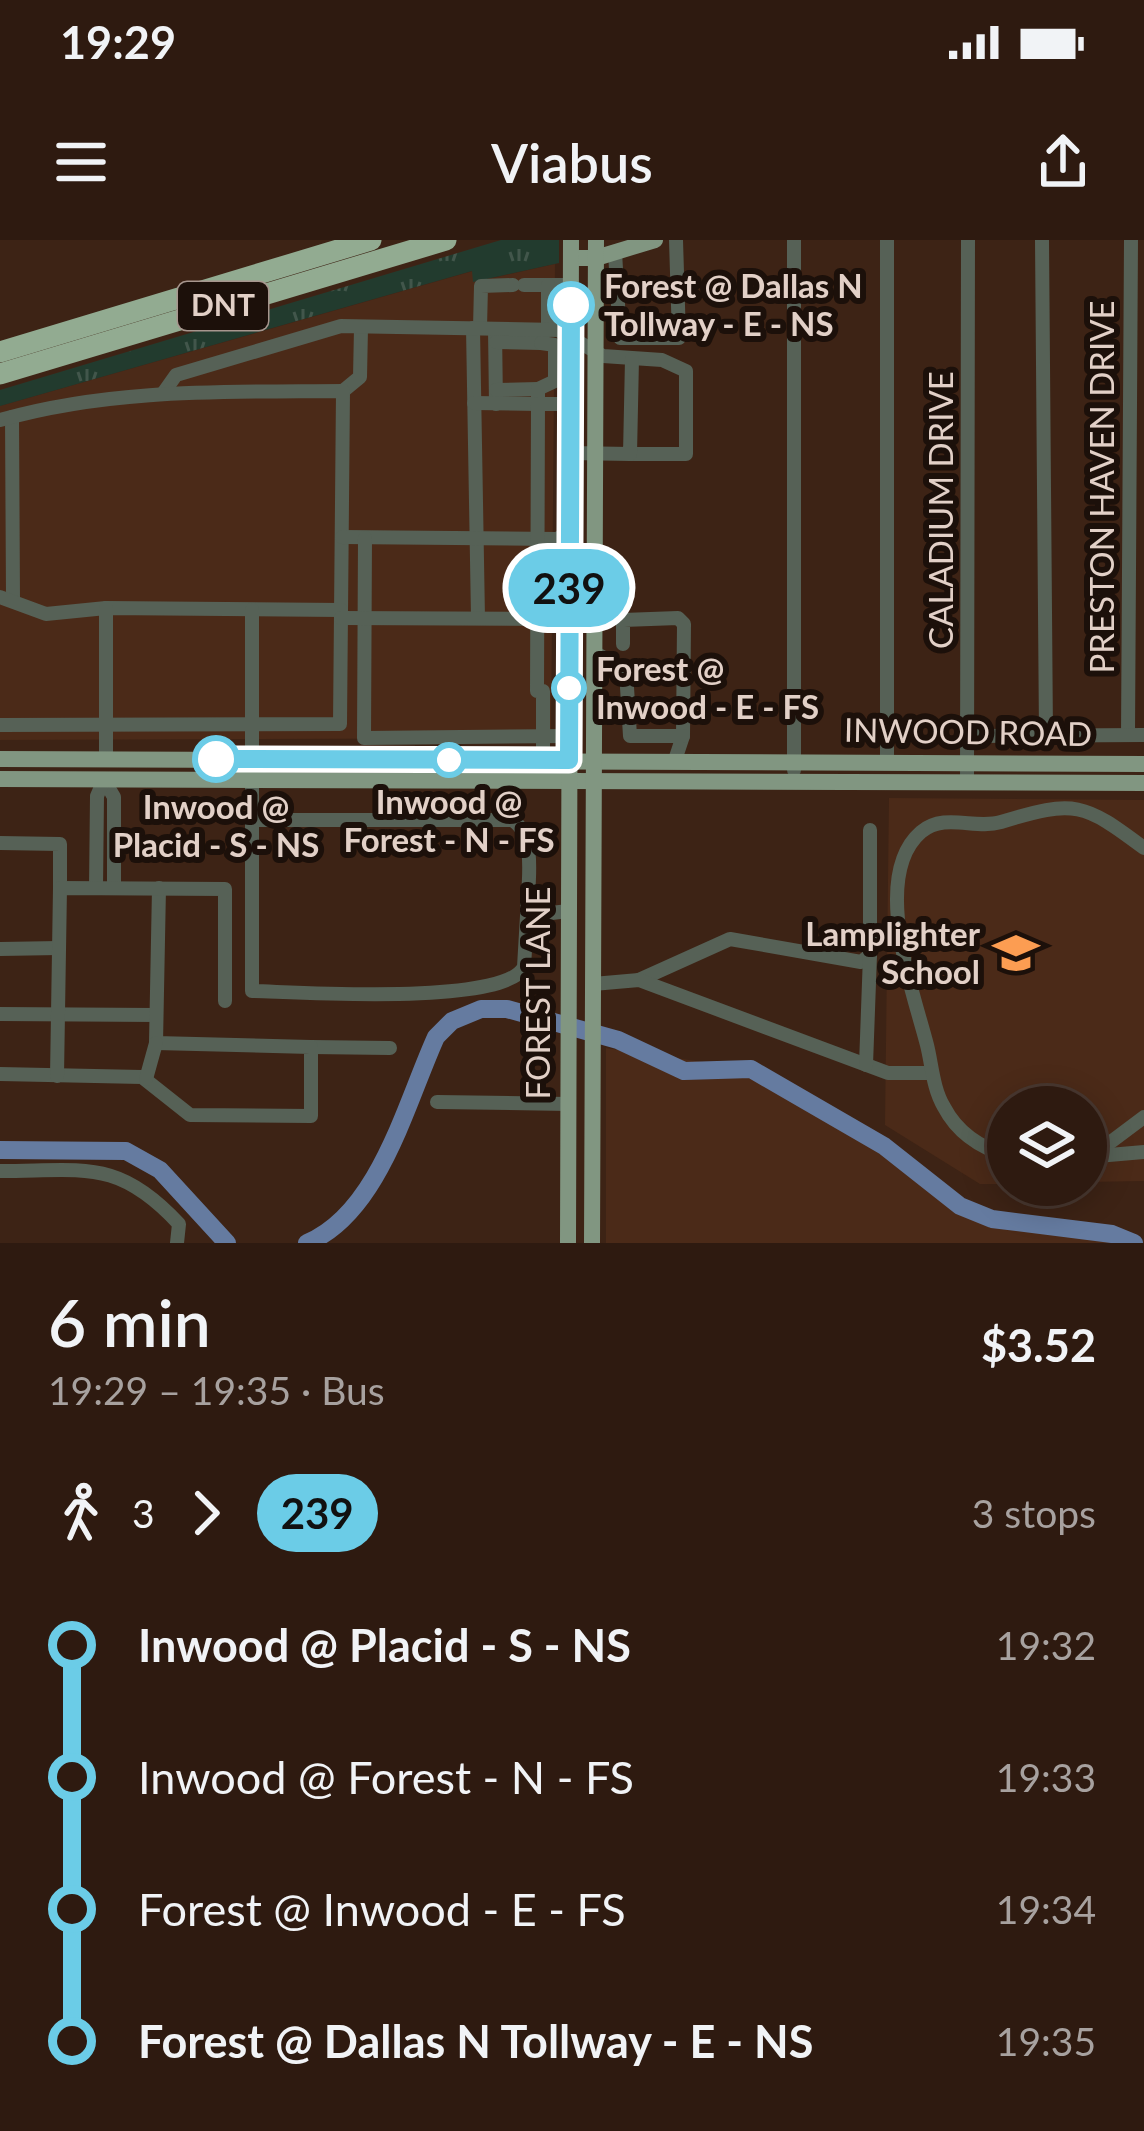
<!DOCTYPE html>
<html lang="en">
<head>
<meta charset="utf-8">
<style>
	:root { --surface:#2e1a10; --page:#3a271e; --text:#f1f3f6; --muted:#a7a19f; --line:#493830 }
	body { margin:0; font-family:Lato,sans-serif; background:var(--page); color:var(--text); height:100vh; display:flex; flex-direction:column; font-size:45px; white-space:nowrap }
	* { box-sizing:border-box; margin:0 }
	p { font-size:39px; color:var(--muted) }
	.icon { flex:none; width:66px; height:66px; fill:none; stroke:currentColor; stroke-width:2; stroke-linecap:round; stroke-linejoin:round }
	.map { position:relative; height:1003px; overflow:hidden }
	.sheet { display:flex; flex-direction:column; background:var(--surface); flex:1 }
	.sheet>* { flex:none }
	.badge { padding:0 24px; border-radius:39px; font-size:42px; line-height:78px }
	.controls { position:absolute; left:987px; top:846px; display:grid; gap:24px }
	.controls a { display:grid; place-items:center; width:120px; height:120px; border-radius:50%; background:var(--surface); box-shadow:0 6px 30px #0003,0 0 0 3px var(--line); font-size:60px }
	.map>.badge { position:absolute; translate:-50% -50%; box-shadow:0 0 0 6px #fff }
	.legs { display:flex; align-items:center; gap:18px; height:132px; padding:0 48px; font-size:39px }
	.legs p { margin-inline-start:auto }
	.head { display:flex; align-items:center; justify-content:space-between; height:204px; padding:0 48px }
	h1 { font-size:66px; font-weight:600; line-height:90px }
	ul { padding:0 48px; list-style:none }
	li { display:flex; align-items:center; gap:42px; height:132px; font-size:45px }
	li i { display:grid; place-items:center; width:18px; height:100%; margin:0 15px; background:currentColor }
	li i::after { content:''; width:30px; height:30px; margin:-15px; border:9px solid; border-radius:50%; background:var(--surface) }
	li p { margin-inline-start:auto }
	li:first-child i { background:linear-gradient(#0000 50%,currentColor 0) }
	li:last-child i { background:linear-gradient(currentColor 50%,#0000 0) }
	.status { display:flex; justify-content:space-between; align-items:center; height:84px; padding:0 60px; background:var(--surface); direction:ltr }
	.status svg { height:33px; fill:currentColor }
	header { display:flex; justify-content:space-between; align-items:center; height:156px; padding:0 48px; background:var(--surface); font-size:54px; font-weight:600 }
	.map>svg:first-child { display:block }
	.built { fill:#4b2a18 }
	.grass { fill:url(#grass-tufts) }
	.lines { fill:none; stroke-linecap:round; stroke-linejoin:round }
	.river { stroke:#657ba0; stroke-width:18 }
	.minor { stroke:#566156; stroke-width:14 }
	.major { stroke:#819681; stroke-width:16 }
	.highway { stroke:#92ab91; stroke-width:21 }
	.line-1-casing { stroke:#fff; stroke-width:27 }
	.line-1 { stroke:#6bcce7; stroke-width:18 }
	.stop-1-dot { fill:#fff; stroke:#6bcce7; stroke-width:6 }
	.labels { text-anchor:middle; stroke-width:12; stroke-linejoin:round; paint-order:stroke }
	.shield { fill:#1c100a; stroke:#a7968e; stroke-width:3 }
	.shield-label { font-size:30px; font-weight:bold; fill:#e2d0c7 }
	.stop-label { font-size:33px; font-weight:bold; fill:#e2d0c7; stroke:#1c100a; text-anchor:start }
	.street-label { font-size:33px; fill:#e2d0c7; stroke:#1c100a }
	.poi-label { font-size:33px; font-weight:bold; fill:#e2d0c7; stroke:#1c100a; text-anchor:end }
</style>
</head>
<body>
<div class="status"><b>19:29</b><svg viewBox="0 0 49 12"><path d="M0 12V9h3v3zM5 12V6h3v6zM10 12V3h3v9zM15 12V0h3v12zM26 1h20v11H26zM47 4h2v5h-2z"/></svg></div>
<header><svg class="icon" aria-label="menu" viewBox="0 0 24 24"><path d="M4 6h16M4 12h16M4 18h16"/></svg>Viabus<svg class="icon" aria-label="share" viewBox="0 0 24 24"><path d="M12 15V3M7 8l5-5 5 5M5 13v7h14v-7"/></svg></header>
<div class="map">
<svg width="1144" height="1003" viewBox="0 0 1144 1003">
	<defs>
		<pattern id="grass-tufts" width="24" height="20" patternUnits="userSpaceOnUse" patternTransform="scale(3)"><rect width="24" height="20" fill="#223b2e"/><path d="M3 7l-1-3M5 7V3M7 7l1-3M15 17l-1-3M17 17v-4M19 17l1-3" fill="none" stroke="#42564b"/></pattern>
	</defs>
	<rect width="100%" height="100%" fill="#3d2315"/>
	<g class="built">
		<polygon points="555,24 551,498 0,500 0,166 473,31 474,42"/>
		<polygon points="889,558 1144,560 1144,941 1086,942 1086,867 1008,867 1008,944 980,944 885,885"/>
		<polygon points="606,808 703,822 752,836 878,909 960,968 986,979 1103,993 1134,1003 606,1003"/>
	</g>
	<polygon class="grass" points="501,0 559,0 559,23 473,42 472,31 0,166 0,150"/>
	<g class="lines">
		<g class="river">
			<polyline points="0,910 126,911 160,930 227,1003"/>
			<path d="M307 1003C379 973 406 863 436 797L452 781 481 769H507L618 800 684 831 751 829 884 906 960 966 992 979 1112 994 1134 1003"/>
		</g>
		<g class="minor">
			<polyline points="794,0 794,530"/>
			<polyline points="1042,0 1046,495"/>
			<polyline points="615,12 620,98 679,98 676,0"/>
			<polyline points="524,45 571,45"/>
			<polyline points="548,45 548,90"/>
			<polyline points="473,88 478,378"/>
			<polyline points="480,88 481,46 513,45"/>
			<polyline points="495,89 496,164"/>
			<polyline points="496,102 541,103 541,93"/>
			<polyline points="496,150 538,149"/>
			<polyline points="343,151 360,137 361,88"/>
			<polyline points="164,152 176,135 341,86 558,90 603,116 662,120 686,131 686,214 630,214"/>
			<polyline points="474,163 538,164 538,149 555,141 555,105 541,103"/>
			<polyline points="12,177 13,358"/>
			<path d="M0 180C113 148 227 152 343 151L340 484 0 485"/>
			<polyline points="571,213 630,214 632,119"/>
			<polyline points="342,297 557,299 570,292"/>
			<polyline points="365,298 364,498 570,496"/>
			<polyline points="0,357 46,374 106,368 341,370"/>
			<polyline points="106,368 106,519"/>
			<polyline points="594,368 615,369 623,380"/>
			<polyline points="252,370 252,519"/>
			<polyline points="341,378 569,379"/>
			<polyline points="623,404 623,380 678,378 684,384 683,496 675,520"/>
			<polyline points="594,412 626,431 630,496 683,496"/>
			<polyline points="1128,495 1131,0"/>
			<polyline points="967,496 1144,495"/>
			<polyline points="543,520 543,451 537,451 538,164 570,164"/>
			<polyline points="887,521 887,0"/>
			<polyline points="104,540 114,557 114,648"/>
			<path d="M252 540V751C298 752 504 766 524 727L527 676 568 671"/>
			<polyline points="967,541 968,0"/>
			<path d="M252 580H512C538 595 527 649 527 676"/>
			<polyline points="0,603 60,604 60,648"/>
			<polyline points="96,648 97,556 104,540"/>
			<polyline points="0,709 59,708"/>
			<polyline points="639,740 730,699 861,722 870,715 870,590"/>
			<polyline points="593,744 639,740 888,833 932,833"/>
			<polyline points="0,774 156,775"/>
			<polyline points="311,807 390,808"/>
			<polyline points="866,825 870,715"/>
			<polyline points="0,834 142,837 190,875 311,876 311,807 156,803 159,648"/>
			<polyline points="57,836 60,648 225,649 225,761"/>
			<polyline points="146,839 156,803"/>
			<polyline points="437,862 568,864"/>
			<polyline points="1096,913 1144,877"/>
			<path d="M1008 916C981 908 957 892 944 867 933 849 932 825 927 805 914 754 870 636 921 592 945 572 975 590 1001 582 1075 559 1084 563 1144 608"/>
			<polyline points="1086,917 1144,912"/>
			<path d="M0 931C84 931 118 918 179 984L177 1003"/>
		</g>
		<g class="major">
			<polyline points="571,18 596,18 655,0"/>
			<polyline points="0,519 1144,524"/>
			<polyline points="0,539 1144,543"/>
			<polyline points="568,1003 571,0"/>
			<polyline points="592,1003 596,0"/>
		</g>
		<g class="highway">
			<polyline points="0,112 371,0"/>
			<polyline points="0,134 446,0"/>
		</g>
	</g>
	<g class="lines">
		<g class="line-1-casing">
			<polyline id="line-1" points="216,519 569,520 571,65"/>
		</g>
		<use href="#line-1" class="line-1"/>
	</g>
	<defs>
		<g id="school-bare" transform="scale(3.6)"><path d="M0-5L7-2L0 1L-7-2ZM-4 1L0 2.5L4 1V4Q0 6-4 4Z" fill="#fc9d52" stroke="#1c100a" stroke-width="2.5" paint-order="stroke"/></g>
	</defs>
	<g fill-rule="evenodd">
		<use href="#school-bare" x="1016" y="713"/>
	</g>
	<g class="stop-1-dot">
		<circle cx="571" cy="65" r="21"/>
		<circle cx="569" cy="448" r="15"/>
		<circle cx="216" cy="519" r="21"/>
		<circle cx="449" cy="520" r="15"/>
	</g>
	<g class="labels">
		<rect class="shield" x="178" y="42" width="90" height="48" rx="9"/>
		<g class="shield-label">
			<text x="223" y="76">DNT</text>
		</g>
		<g class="stop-label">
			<text x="604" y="58">Forest @ Dallas N<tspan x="604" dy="38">Tollway - E - NS</tspan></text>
			<text x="596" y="441">Forest @<tspan x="596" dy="38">Inwood - E - FS</tspan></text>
			<text x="449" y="574" text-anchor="middle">Inwood @<tspan x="449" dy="38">Forest - N - FS</tspan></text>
			<text x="216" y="579" text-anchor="middle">Inwood @<tspan x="216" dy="38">Placid - S - NS</tspan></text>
		</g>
		<g class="street-label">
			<text transform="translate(1102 247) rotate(-90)" y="12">PRESTON HAVEN DRIVE</text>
			<text transform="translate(941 270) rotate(-90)" y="12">CALADIUM DRIVE</text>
			<text transform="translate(968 492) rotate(1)" y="12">INWOOD ROAD</text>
			<text transform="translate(538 753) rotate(-90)" y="12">FOREST LANE</text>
		</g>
		<g class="poi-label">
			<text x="980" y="706">Lamplighter<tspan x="980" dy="38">School</tspan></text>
		</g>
	</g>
</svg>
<div class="controls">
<a><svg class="icon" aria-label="layers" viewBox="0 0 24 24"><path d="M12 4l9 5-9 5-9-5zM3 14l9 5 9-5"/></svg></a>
</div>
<b class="badge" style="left:569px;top:348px;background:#6bcce7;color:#111">239</b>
</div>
<section class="sheet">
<div class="head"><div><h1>6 min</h1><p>19:29 – 19:35 · Bus</p></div><b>$3.52</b></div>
<div class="legs"><svg class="icon" aria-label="walk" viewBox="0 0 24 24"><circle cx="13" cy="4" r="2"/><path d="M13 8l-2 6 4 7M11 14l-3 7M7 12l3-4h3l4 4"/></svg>3<svg class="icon" aria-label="forward" viewBox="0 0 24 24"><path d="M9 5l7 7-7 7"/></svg><b class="badge" style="background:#6bcce7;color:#111">239</b><p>3 stops</p></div>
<ul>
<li><i style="color:#6bcce7"></i><b>Inwood @ Placid - S - NS</b><p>19:32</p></li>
<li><i style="color:#6bcce7"></i><span>Inwood @ Forest - N - FS</span><p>19:33</p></li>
<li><i style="color:#6bcce7"></i><span>Forest @ Inwood - E - FS</span><p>19:34</p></li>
<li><i style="color:#6bcce7"></i><b>Forest @ Dallas N Tollway - E - NS</b><p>19:35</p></li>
</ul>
</section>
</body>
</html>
